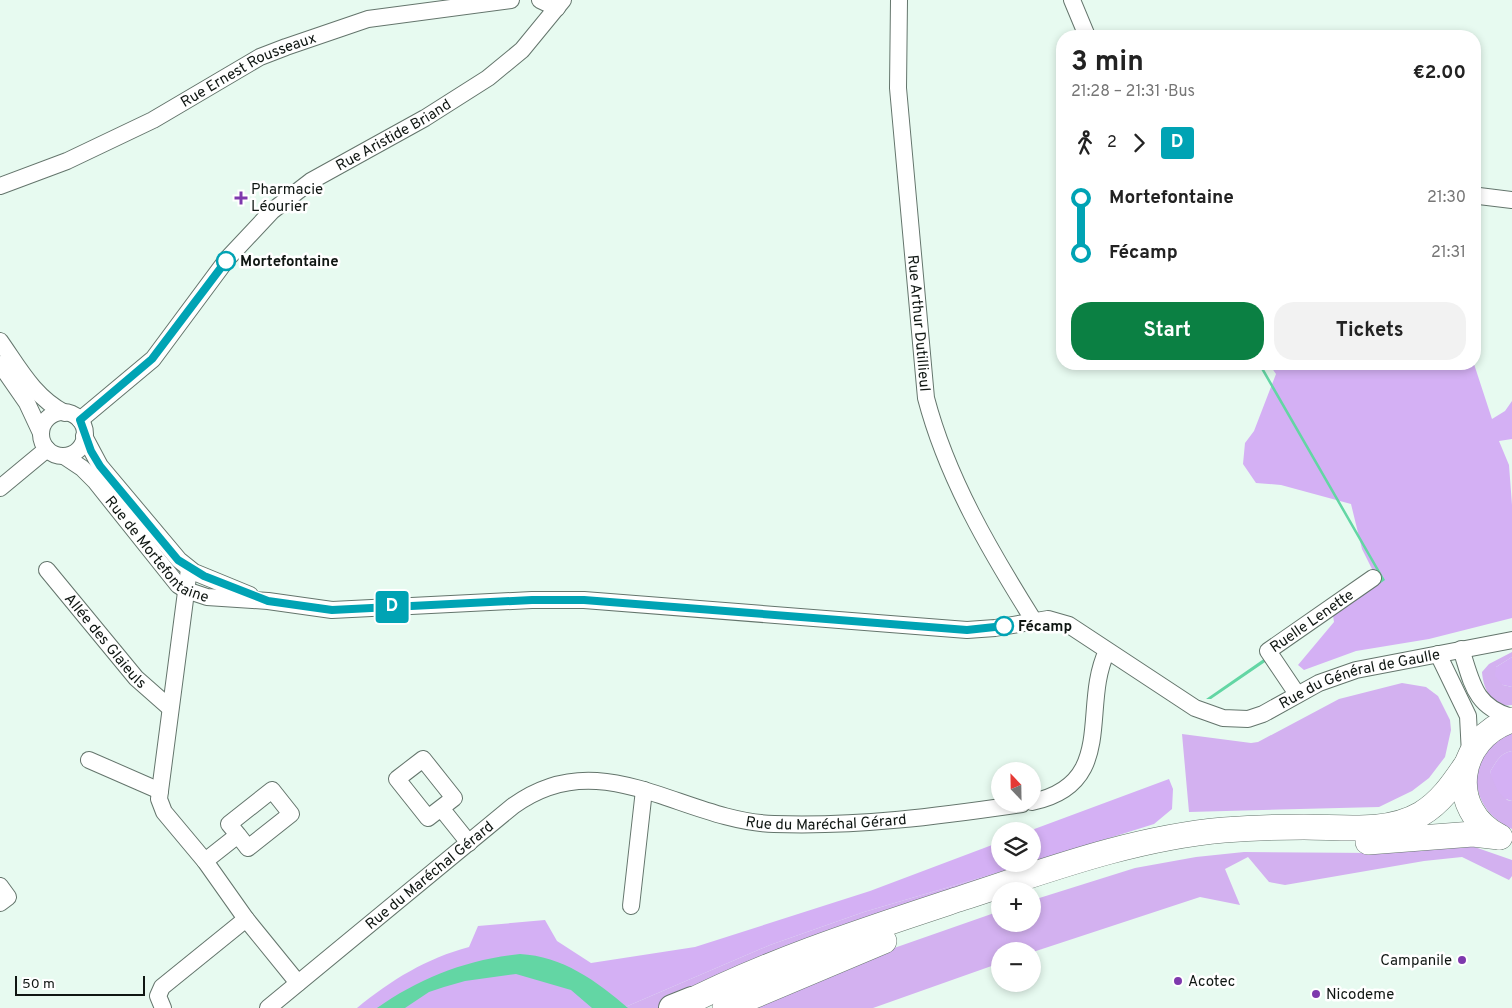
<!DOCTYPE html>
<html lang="en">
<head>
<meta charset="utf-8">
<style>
	:root { --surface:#fff; --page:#f2f2f2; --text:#222; --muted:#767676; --accent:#0b8043 }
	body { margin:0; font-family:Overpass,sans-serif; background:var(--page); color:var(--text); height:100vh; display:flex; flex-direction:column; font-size:19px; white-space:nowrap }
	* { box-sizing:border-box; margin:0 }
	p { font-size:16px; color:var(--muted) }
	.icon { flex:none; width:28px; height:28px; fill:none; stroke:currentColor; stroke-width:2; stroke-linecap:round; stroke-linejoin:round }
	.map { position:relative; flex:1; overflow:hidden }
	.side { position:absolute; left:1056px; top:30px; width:425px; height:340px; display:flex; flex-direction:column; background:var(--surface); border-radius:20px; box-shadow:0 2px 8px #0003 }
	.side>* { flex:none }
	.badge { padding:0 10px; border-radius:4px; font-size:18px; line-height:32px }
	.needle { width:32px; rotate:338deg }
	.controls { position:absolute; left:991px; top:762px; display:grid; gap:10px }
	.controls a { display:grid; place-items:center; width:50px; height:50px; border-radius:50%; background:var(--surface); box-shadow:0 2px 8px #0003; font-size:25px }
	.scale { position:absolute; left:15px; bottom:12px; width:130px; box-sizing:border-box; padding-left:5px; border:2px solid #0f1612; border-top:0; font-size:14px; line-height:18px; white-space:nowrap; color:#0f1612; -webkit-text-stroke:4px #fff; paint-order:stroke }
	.map>.badge { position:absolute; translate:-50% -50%; box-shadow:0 0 0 2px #fff }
	.legs { display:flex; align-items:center; gap:8px; height:55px; padding:0 15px; font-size:16px }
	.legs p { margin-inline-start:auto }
	.headline { display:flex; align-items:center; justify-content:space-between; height:85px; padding:0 15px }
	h1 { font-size:28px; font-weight:700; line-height:38px }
	.button { display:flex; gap:10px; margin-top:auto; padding:10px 15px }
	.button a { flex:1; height:58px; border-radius:20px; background:var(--accent); color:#fff; font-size:20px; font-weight:700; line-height:58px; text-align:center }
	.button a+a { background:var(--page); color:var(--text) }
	ul { padding:0 15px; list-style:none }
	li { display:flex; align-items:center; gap:18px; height:55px; font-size:19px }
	li i { display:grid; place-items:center; width:8px; height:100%; margin:0 6px; background:currentColor }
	li i::after { content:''; width:12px; height:12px; margin:-6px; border:4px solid; border-radius:50%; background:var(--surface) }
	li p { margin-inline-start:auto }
	li:first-child i { background:linear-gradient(#0000 50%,currentColor 0) }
	li:last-child i { background:linear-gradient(currentColor 50%,#0000 0) }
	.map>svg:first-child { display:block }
	.green { fill:#d3b1f0 }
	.forest { fill:#d4b0f4 }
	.water { fill:#63d6a4 }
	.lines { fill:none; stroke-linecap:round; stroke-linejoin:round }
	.minor-casing { stroke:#64756c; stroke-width:18 }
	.primary-casing { stroke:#64756c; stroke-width:26 }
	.trunk-casing { stroke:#64756c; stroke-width:28 }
	.minor { stroke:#fff; stroke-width:16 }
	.primary { stroke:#fff; stroke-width:25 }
	.trunk { stroke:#fff; stroke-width:26 }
	.line-1-casing { stroke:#fff; stroke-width:11 }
	.line-1 { stroke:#00a3b4; stroke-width:8 }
	.poi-dot { fill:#7e39ad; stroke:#fff; stroke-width:2 }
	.stop-1-dot { fill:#fff; stroke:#00a3b4; stroke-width:2.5 }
	.labels { text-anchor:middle; stroke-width:5; stroke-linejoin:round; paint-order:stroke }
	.street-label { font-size:15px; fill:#0f1612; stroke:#fff }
	.poi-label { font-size:15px; fill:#0f1612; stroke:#fff; text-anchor:start }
	.stop-label { font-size:15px; font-weight:bold; fill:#0f1612; stroke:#fff; text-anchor:start }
</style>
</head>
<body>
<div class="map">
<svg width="1512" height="1008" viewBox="0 0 1512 1008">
	<rect width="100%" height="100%" fill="#e7faf0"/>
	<g class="green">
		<path d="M1512 652V657L1496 667 1503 685 1512 687V705C1492 709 1483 688 1482 672L1489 664Z"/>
		<polygon points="1402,683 1426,687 1438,696 1450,720 1451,730 1445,757 1429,778 1412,791 1379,807 1189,812 1182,734 1251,743 1258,742 1339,699"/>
		<path d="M1512 731V751C1500 753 1496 762 1490 772L1507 800 1512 801V829C1478 814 1465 776 1489 746 1494 740 1505 735 1512 731Z"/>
		<polygon points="1466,844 1512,860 1512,876 1509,880 1462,857 1424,861 1285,885 1269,882 1248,857 1225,869 1240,905 1200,897 1033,952 1000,951 1000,963 873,1008 748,1008 877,954 1000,911 1000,924 1032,924 1033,900 1135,868 1196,857 1244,852 1375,853"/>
		<polygon points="1027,864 661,1008 623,1008 770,945 864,912"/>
	</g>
	<g class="forest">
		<polygon points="1269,364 1474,364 1492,419 1505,411 1512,401 1512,439 1499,441 1509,465 1512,505 1512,618 1429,639 1356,651 1304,670 1298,665 1334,622 1331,603 1360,582 1372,569 1362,549 1351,504 1281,485 1256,483 1243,464 1245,443 1254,431 1276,374"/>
		<polygon points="1512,657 1512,687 1503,685 1495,676 1496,667"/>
		<path d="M1512 751V801C1498 798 1495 784 1490 772 1496 762 1500 753 1512 751Z"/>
		<polygon points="1169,779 1173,789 1172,809 1154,824 1033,862 1032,831 1029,831"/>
		<path d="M1000 842V864H1027L864 912 770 945 623 1008H357C391 980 427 958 469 947L478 926 545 920 557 941 591 963 695 947 870 891Z"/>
	</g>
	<g class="water">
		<polygon points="1258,364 1261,364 1385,580 1211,699 1206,699 1381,578"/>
		<path d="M520 954C562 956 597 981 628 1008H592L571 990 516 974 465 981 444 987 429 992 405 1008H377C419 978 468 959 520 954Z"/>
	</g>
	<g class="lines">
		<g class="minor-casing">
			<g id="minor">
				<polyline points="540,0 557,8"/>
				<path id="s1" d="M899 0 898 88 926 398C947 478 990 551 1034 621"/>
				<polyline points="1072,0 1087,36"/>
				<path id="s2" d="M0 186 67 161 153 120 260 57 286 47 368 19 511 0"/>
				<polyline points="1479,196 1512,200"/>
				<path d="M0 341C19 368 34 397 65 413"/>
				<polyline points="0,364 27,403 41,433"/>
				<circle cx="63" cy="434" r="22"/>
				<path id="s3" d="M80 420 153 359 228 258 272 211 311 181 425 118 488 78 522 50 563 0"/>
				<polyline points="84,436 100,466 179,560 194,572 250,595"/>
				<path id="s4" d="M64 456 82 468 95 481 178 585 186 590 207 597 268 601 332 610 532 600H584L967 630 995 628 1048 619 1069 625 1195 708 1223 718 1248 719 1263 714 1319 683 1356 670 1512 640"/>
				<polyline points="0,488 47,449"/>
				<polyline points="189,569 160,791 159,799 164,812 205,861 246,919 298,983"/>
				<path id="s5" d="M47 570 136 678 170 708"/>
				<path d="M1461 649C1472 682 1474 707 1512 717"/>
				<polyline points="1438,654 1468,716 1470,754"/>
				<path id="s6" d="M1297 694 1268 651 1373 578"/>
				<polyline points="89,760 160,791"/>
				<path d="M1032 802C1118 784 1080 707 1107 651"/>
				<polyline points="441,808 428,818 397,779 423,759 454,798 441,808 469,843"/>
				<polyline points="205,861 238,835 248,848 291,814 272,790 229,824 238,835"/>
				<polyline points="0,886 8,897 0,903"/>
				<polyline points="631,906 644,790"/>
				<polyline points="163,1008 158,996 162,987 246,919"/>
				<path id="s7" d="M268 1008 513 806C602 741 681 821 774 824 858 827 940 816 1022 804"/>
			</g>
		</g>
		<g class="primary-casing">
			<g id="primary">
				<path d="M1500 837C1446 810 1456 738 1512 720"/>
				<polyline points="1368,842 1473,834 1499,837"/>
				<path d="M677 1008C768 961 865 930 962 898 1048 870 1133 838 1224 830 1250 828 1277 827 1304 827 1342 827 1387 834 1421 814 1441 802 1453 784 1466 765"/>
				<polyline points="725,1008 884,941"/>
			</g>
		</g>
		<g class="trunk-casing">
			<polyline id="trunk" points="672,1008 692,1000"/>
		</g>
		<use href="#minor" class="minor"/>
		<use href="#primary" class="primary"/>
		<use href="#trunk" class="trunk"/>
	</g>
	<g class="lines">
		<g class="line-1-casing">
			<polyline id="line-1" points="226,261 152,359 80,420 91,451 100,466 178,560 204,576 268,601 332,610 532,600 584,600 967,630 1004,626"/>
		</g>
		<use href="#line-1" class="line-1"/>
	</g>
	<g class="poi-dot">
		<path d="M238.5 190.5h5v5h5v5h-5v5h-5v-5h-5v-5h5z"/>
		<circle cx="1462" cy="960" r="5"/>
		<circle cx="1178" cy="981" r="5"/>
		<circle cx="1316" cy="994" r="5"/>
	</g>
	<g class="stop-1-dot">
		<circle cx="226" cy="261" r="9"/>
		<circle cx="1004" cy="626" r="9"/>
	</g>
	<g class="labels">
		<g class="street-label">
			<text dy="5" stroke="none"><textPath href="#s2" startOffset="275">Rue Ernest Rousseaux</textPath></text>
			<text dy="5" stroke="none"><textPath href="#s3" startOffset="429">Rue Aristide Briand</textPath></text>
			<text dy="5" stroke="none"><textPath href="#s1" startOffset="324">Rue Arthur Dutillieul</textPath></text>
			<text dy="5" stroke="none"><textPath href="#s4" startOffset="134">Rue de Mortefontaine</textPath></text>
			<text dy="5" stroke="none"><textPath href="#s6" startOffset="105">Ruelle Lenette</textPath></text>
			<text dy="5" stroke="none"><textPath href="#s5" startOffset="92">Allée des Glaieuls</textPath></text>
			<text dy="5" stroke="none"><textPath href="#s4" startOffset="1396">Rue du Général de Gaulle</textPath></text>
			<text dy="5" stroke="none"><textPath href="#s7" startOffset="642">Rue du Maréchal Gérard</textPath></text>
			<text dy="5" stroke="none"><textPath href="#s7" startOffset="209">Rue du Maréchal Gérard</textPath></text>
		</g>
		<g class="poi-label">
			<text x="251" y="194">Pharmacie<tspan x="251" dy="17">Léourier</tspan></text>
			<text x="1452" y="965" text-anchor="end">Campanile</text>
			<text x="1188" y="986">Acotec</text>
			<text x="1326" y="999">Nicodeme</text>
		</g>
		<g class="stop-label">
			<text x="240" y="266">Mortefontaine</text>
			<text x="1018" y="631">Fécamp</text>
		</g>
	</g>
</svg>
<div class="controls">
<a><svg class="needle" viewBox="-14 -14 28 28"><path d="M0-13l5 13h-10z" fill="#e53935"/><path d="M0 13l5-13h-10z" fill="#767676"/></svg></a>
<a><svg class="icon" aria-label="layers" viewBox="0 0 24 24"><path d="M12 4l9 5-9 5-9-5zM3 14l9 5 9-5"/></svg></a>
<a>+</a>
<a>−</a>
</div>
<div class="scale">50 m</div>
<b class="badge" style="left:392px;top:607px;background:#00a3b4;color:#fff">D</b>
<section class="side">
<div class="headline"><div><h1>3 min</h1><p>21:28 – 21:31 · Bus</p></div><b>€2.00</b></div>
<div class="legs"><svg class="icon" aria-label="walk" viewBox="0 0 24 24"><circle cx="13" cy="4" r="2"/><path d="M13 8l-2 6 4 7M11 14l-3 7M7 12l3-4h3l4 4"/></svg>2<svg class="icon" aria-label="forward" viewBox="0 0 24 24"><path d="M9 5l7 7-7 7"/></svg><b class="badge" style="background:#00a3b4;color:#fff">D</b></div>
<ul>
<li><i style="color:#00a3b4"></i><b>Mortefontaine</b><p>21:30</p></li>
<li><i style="color:#00a3b4"></i><b>Fécamp</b><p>21:31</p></li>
</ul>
<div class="button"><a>Start</a><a>Tickets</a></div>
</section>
</div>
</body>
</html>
